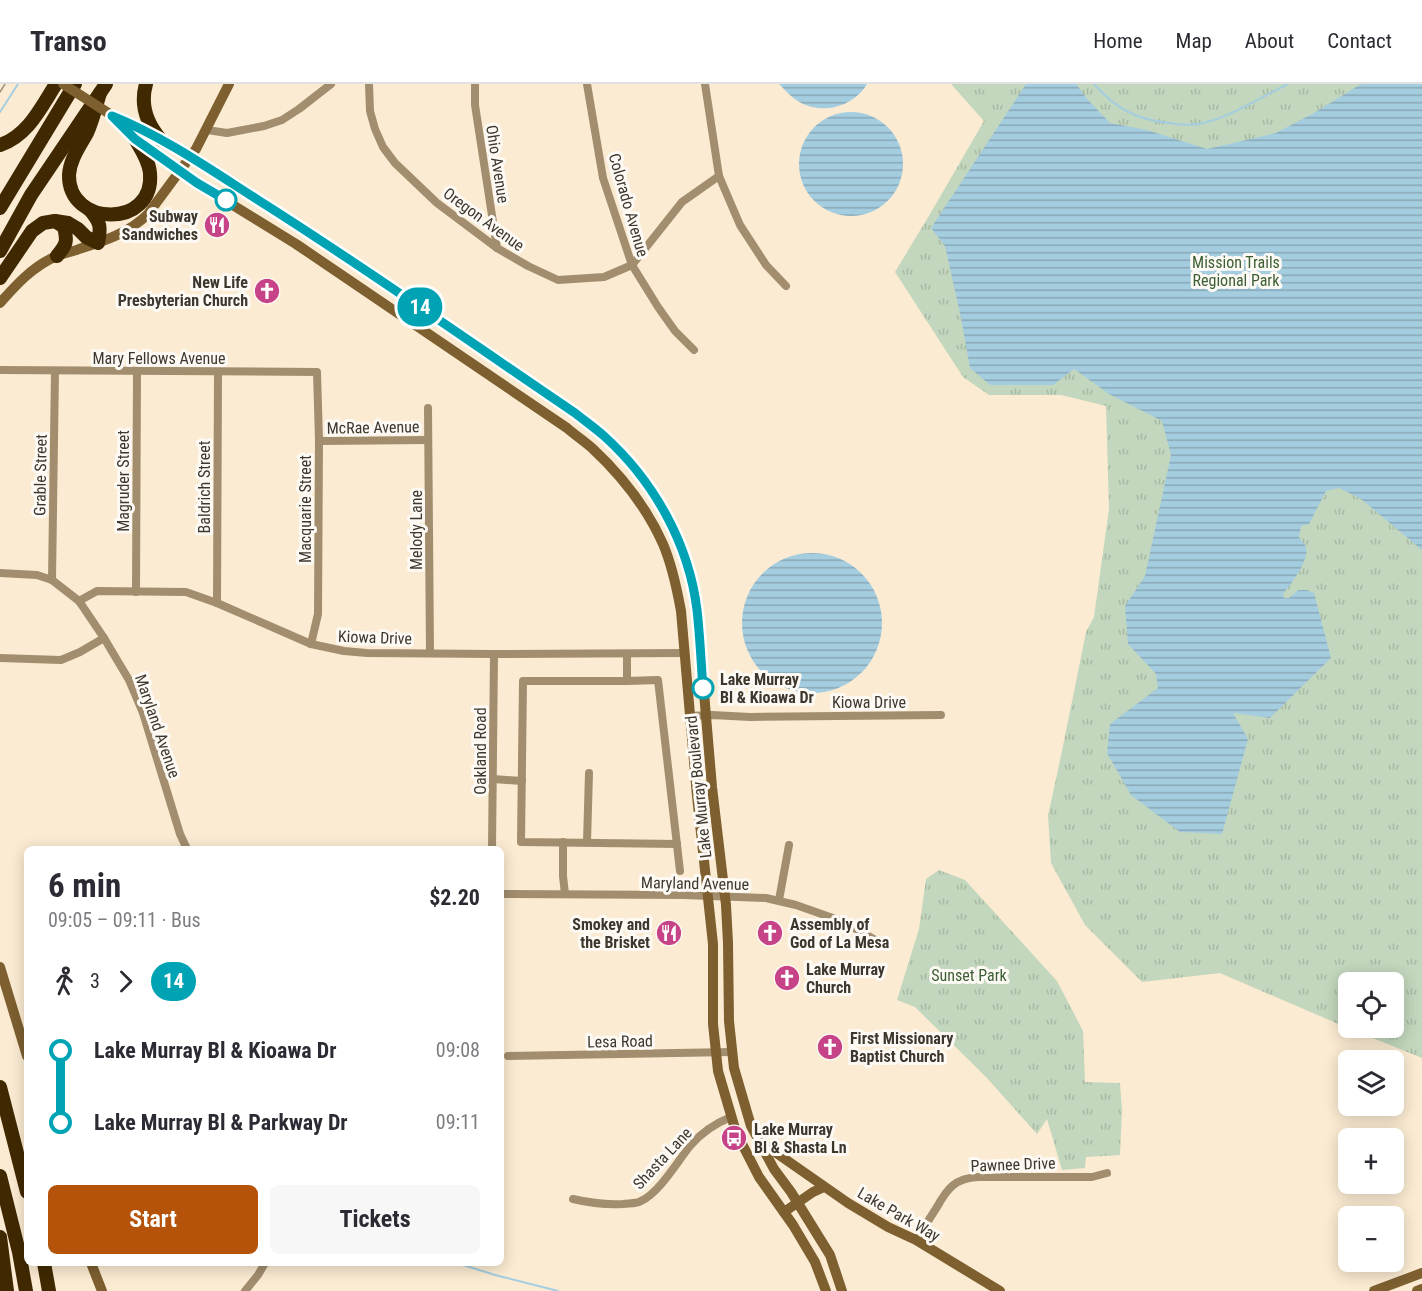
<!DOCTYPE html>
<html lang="en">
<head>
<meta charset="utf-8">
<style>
	:root { --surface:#fff; --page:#f7f7f7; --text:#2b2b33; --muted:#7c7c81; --line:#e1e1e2; --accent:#b45309 }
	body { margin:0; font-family:"Roboto Condensed",sans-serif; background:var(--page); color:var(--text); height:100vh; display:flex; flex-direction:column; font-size:22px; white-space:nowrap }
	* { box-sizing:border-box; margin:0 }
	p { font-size:20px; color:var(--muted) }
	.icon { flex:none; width:33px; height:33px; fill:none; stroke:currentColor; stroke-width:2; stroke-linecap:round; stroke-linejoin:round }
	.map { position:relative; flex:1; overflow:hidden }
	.side { position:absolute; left:24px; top:762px; width:480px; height:420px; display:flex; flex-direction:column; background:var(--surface); border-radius:9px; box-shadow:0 3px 15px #0003 }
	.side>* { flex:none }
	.badge { padding:0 12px; border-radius:20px; font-size:21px; line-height:39px }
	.tools { position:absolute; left:1338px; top:888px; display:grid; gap:12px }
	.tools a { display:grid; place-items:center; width:66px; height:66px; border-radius:9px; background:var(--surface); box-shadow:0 3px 15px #0003; font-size:30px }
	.map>.badge { position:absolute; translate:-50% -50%; box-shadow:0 0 0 3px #fff }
	.legs { display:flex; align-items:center; gap:9px; height:66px; padding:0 24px; font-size:20px }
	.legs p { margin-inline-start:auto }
	.headline { display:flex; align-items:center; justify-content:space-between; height:102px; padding:0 24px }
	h1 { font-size:33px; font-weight:700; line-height:45px }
	.primary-button { display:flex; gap:12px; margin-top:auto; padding:12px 24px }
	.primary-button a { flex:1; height:69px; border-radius:9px; background:var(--accent); color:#fff; font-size:24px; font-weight:700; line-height:69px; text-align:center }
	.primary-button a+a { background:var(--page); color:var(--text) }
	ul { padding:0 24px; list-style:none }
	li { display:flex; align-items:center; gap:21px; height:72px; font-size:22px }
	li i { display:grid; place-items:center; width:9px; height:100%; margin:0 8px; background:currentColor }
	li i::after { content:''; width:15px; height:15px; margin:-8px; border:4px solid; border-radius:50%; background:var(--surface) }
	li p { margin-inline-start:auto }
	li:first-child i { background:linear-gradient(#0000 50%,currentColor 0) }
	li:last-child i { background:linear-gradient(currentColor 50%,#0000 0) }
	header { display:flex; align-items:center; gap:36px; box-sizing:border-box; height:84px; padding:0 30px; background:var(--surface); border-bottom:2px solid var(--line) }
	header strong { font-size:28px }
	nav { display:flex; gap:33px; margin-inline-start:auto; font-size:21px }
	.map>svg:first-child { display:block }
	.park { fill:url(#park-tufts); fill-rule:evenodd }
	.water { fill:url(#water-rules) }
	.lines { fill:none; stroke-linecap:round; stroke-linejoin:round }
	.stream { stroke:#a5cde0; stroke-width:2 }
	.street { stroke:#a28d6f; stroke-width:8 }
	.secondary { stroke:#7d5f30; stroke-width:10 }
	.highway { stroke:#402900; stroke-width:14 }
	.tram { stroke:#9e9381; stroke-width:1.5 }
	.secondary-bridge { stroke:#7d5f30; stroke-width:10 }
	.line-1-casing { stroke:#fff; stroke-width:14 }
	.line-1 { stroke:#00a3b4; stroke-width:9 }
	.stop-1-dot { fill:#fff; stroke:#00a3b4; stroke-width:3 }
	.labels { text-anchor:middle; stroke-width:6; stroke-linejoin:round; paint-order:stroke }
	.street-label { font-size:16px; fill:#3d372d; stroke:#fdfaf5 }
	.poi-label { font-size:16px; font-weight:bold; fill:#3d372d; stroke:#fdfaf5; text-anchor:start }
	.park-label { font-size:16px; fill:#3b5e33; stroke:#fdfaf5 }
	.stop-label { font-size:16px; font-weight:bold; fill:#3d372d; stroke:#fdfaf5; text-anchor:start }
</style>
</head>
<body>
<header>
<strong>Transo</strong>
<nav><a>Home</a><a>Map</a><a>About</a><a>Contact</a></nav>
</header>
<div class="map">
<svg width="1422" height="1207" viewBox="0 0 1422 1207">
	<defs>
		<pattern id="park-tufts" width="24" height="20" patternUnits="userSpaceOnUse" patternTransform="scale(1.5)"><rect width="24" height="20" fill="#c2d7bd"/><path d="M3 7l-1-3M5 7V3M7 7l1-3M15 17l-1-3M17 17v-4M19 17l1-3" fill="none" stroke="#a8b9a3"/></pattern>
		<pattern id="water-rules" width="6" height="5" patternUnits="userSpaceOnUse" patternTransform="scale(1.5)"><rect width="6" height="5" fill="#a5cde0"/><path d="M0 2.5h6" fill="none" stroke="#88a7b6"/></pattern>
	</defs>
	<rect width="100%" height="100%" fill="#fbebd2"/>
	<g class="park">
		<path d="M951 0H1422V974L1343 942 1220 889 1142 898 1085 841 1051 779 1048 732 1062 667 1086 548 1094 533 1109 425 1106 322 1061 311H989L963 293 895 188 930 130 984 37ZM1348 898H1394V944H1348Z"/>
		<polygon points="939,786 965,796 1057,897 1083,947 1085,998 1120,999 1122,1026 1120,1071 1086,1073 1085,1084 1062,1086 1047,1035 1037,1050 986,993 915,923 897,916 919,845 926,795"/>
	</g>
	<g class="water">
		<path d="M779 0H867C854 22 824 31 801 19 792 14 786 7 779 0Z"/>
		<path d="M1026 0H1076L1089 17 1110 39 1147 46 1207 65 1276 49 1314 29 1361 0H1422V466L1361 415 1339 404 1326 407 1309 440 1301 442 1299 453C1301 456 1303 458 1305 461 1312 474 1291 500 1283 510L1284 514H1289L1298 506H1307L1314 509 1331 574 1270 634 1233 629 1248 655 1222 750 1180 748 1131 711 1107 669 1110 640 1158 604 1156 590 1128 560 1125 522 1145 492 1171 371 1162 337 1109 310 1074 285 1053 301H990L970 284 961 234 945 162 931 144Z"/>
		<circle cx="851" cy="80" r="52"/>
		<circle cx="812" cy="539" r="70"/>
	</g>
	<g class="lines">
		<g class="stream">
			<path d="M1094 0C1116 25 1137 36 1170 39 1181 41 1193 42 1203 39 1229 34 1263 12 1288 0"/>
			<polyline points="0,28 18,0"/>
			<polyline points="457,1179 495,1191 558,1207"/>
		</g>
		<g class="street">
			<polyline points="369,0 370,27 375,45 383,63 395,79 437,119 497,164 528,182 558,196 604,193 632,181 682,118 719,92"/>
			<polyline points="475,0 475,21 497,164"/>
			<polyline points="587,0 603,94 632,181 658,223 675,247 694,266"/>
			<polyline points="705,0 719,92 740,141 766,181 786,202"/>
			<polyline points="207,46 227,49 264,42 282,36 299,25 331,0"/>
			<polyline points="0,286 317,288 319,357 318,530 311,560"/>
			<polyline points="428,324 430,569"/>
			<polyline points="319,357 428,356"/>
			<polyline points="0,489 37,491 52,496 79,517 104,554 129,596 143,629 180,750 187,765"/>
			<polyline points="52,496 55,287"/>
			<polyline points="136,508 137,287"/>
			<polyline points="79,517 97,507 186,508 217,519 311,560 344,567 367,569 494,570 684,569"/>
			<polyline points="217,519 218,288"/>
			<polyline points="627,570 627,597 658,596 680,787"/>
			<polyline points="0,574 61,576 80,568 104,554"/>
			<polyline points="627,597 523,597 521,758 677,760"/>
			<polyline points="689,632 712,631 750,633 941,631"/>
			<polyline points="493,695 522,697"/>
			<polyline points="563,758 563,792 565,810"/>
			<polyline points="587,758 589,689"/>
			<polyline points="492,765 494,570"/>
			<polyline points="501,810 684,811 766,814 796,821 830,833 847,840 879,858"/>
			<polyline points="779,816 789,761"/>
			<polyline points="508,972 732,968"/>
			<path d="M573 1115C590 1119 605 1121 623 1120 629 1119 636 1120 641 1117 659 1109 677 1078 690 1062 701 1049 716 1039 731 1033"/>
			<path d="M916 1156C923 1145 930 1134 937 1123 947 1105 955 1094 978 1093H1092L1107 1089"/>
			<polyline points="245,1207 258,1191 265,1179"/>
		</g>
		<g class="secondary">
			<path d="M113 32C168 55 223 93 274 125 376 191 475 262 575 329 585 337 596 344 605 353 658 401 685 456 697 526L712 703 726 821 728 859 729 937 734 984 751 1042 774 1085 791 1108 830 1171 842 1207"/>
			<path d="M117 36 135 55 197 99 296 160 567 344C575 351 584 357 592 364 621 391 647 424 663 460 672 481 677 505 681 527L697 712 713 860V940L718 987 736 1048 759 1093 793 1141 815 1178 826 1207"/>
			<path d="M0 219C16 201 34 181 57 172 64 169 72 168 79 165 104 157 129 149 148 130L196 65 229 0"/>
			<polyline points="0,883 27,972"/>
			<polyline points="762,1059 848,1119 888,1143 916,1156 1000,1207"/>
			<polyline points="784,1128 813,1108 824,1103"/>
			<polyline points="91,1179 102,1207"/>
			<polyline points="1374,1207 1422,1189"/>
			<polyline points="1417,1207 1422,1205"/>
		</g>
		<g class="highway">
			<path d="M146 0C140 21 147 40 161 56"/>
			<path d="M100 9C96 22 93 36 87 49 80 62 70 75 69 91 68 143 155 145 150 89 149 77 141 65 135 55"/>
			<path d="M0 61C28 52 41 23 56 0"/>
			<polyline points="0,124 75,0"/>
			<path d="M55 137 64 143C68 158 66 161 57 172"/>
			<polyline points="0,167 31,111 106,0"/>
			<path d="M0 194 32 147 43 139 55 137 68 139 78 145 86 153 98 159C101 143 101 139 90 126"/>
			<polyline points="0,1003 27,1108"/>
			<polyline points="0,1092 19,1168 26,1207"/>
			<polyline points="0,1153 7,1207"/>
			<polyline points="44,1179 49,1207"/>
		</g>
		<polyline class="tram" points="0,8 5,0"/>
		<polyline class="secondary-bridge" points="63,0 113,32"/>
	</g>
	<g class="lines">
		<g class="line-1-casing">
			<path id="line-1" d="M226 116 197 99 135 55 112 32C164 53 211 86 258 116 366 184 470 258 575 329 585 337 595 344 604 352 654 397 689 460 697 526 700 552 701 578 703 604"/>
		</g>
		<use href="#line-1" class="line-1"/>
	</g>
	<defs>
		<g id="restaurant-disc" transform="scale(1.35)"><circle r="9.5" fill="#c74388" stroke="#fdfaf5"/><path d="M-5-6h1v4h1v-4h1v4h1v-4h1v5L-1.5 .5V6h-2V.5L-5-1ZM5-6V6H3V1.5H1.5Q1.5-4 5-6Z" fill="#fff"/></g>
		<g id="church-disc" transform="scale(1.35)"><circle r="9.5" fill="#c74388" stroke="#fdfaf5"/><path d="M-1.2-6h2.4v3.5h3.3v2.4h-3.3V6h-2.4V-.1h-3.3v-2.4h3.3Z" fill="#fff"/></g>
		<g id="bus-disc" transform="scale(1.35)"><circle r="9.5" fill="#c74388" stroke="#fdfaf5"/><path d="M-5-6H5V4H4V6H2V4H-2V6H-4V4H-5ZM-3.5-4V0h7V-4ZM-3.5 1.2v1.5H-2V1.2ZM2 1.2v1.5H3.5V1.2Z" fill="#fff"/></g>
	</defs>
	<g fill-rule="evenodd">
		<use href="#restaurant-disc" x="217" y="141"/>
		<use href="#church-disc" x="267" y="207"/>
		<use href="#restaurant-disc" x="669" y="849"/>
		<use href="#church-disc" x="770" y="849"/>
		<use href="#church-disc" x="787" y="894"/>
		<use href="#church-disc" x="830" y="963"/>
		<use href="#bus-disc" x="734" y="1054"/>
	</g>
	<g class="stop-1-dot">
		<circle cx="226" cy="116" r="10"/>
		<circle cx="703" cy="604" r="10"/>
	</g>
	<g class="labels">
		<g class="street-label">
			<text transform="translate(498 80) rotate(81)" y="6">Ohio Avenue</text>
			<text transform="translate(629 121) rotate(74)" y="6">Colorado Avenue</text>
			<text transform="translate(484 135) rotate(36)" y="6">Oregon Avenue</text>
			<text x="159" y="280">Mary Fellows Avenue</text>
			<text transform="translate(373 343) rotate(-1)" y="6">McRae Avenue</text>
			<text transform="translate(40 391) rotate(-89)" y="6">Grable Street</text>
			<text transform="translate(123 397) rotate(-90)" y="6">Magruder Street</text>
			<text transform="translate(204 403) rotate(-90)" y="6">Baldrich Street</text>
			<text transform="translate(305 425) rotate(-90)" y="6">Macquarie Street</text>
			<text transform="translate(416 446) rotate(-90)" y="6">Melody Lane</text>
			<text transform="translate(375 553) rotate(2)" y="6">Kiowa Drive</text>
			<text x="869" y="624">Kiowa Drive</text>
			<text transform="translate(158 642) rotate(71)" y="6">Maryland Avenue</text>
			<text transform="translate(480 667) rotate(-90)" y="6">Oakland Road</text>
			<text transform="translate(698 703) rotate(-96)" y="6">Lake Murray Boulevard</text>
			<text transform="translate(695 799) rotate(1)" y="6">Maryland Avenue</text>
			<text transform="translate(620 957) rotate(-1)" y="6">Lesa Road</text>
			<text transform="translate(662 1074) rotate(-47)" y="6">Shasta Lane</text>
			<text transform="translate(1013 1080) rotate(-2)" y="6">Pawnee Drive</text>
			<text transform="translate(899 1130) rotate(30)" y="6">Lake Park Way</text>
		</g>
		<g class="poi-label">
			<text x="198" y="138" text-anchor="end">Subway<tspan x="198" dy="18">Sandwiches</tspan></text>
			<text x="248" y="204" text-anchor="end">New Life<tspan x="248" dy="18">Presbyterian Church</tspan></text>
			<text x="650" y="846" text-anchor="end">Smokey and<tspan x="650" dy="18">the Brisket</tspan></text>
			<text x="790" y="846">Assembly of<tspan x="790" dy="18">God of La Mesa</tspan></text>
			<text x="806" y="891">Lake Murray<tspan x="806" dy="18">Church</tspan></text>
			<text x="850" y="960">First Missionary<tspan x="850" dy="18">Baptist Church</tspan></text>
			<text x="754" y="1051">Lake Murray<tspan x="754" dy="18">Bl &amp; Shasta Ln</tspan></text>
		</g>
		<g class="park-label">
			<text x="1236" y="184">Mission Trails<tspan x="1236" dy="18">Regional Park</tspan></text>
			<text x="969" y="897">Sunset Park</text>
		</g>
		<g class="stop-label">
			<text x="720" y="601">Lake Murray<tspan x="720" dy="18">Bl &amp; Kioawa Dr</tspan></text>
		</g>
	</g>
</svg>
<div class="tools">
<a><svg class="icon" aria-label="locate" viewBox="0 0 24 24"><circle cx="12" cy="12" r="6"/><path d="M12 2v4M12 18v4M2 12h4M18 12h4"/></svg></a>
<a><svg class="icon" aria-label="layers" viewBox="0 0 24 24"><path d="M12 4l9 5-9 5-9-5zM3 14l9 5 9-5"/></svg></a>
<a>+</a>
<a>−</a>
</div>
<b class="badge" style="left:420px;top:223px;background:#00a3b4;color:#fff">14</b>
<section class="side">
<div class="headline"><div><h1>6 min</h1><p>09:05 – 09:11 · Bus</p></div><b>$2.20</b></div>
<div class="legs"><svg class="icon" aria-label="walk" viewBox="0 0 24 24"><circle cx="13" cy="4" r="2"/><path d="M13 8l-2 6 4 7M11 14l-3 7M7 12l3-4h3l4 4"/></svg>3<svg class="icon" aria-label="forward" viewBox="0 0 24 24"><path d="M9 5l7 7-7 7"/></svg><b class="badge" style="background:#00a3b4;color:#fff">14</b></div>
<ul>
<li><i style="color:#00a3b4"></i><b>Lake Murray Bl &amp; Kioawa Dr</b><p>09:08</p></li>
<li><i style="color:#00a3b4"></i><b>Lake Murray Bl &amp; Parkway Dr</b><p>09:11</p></li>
</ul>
<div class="primary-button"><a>Start</a><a>Tickets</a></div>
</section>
</div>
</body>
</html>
